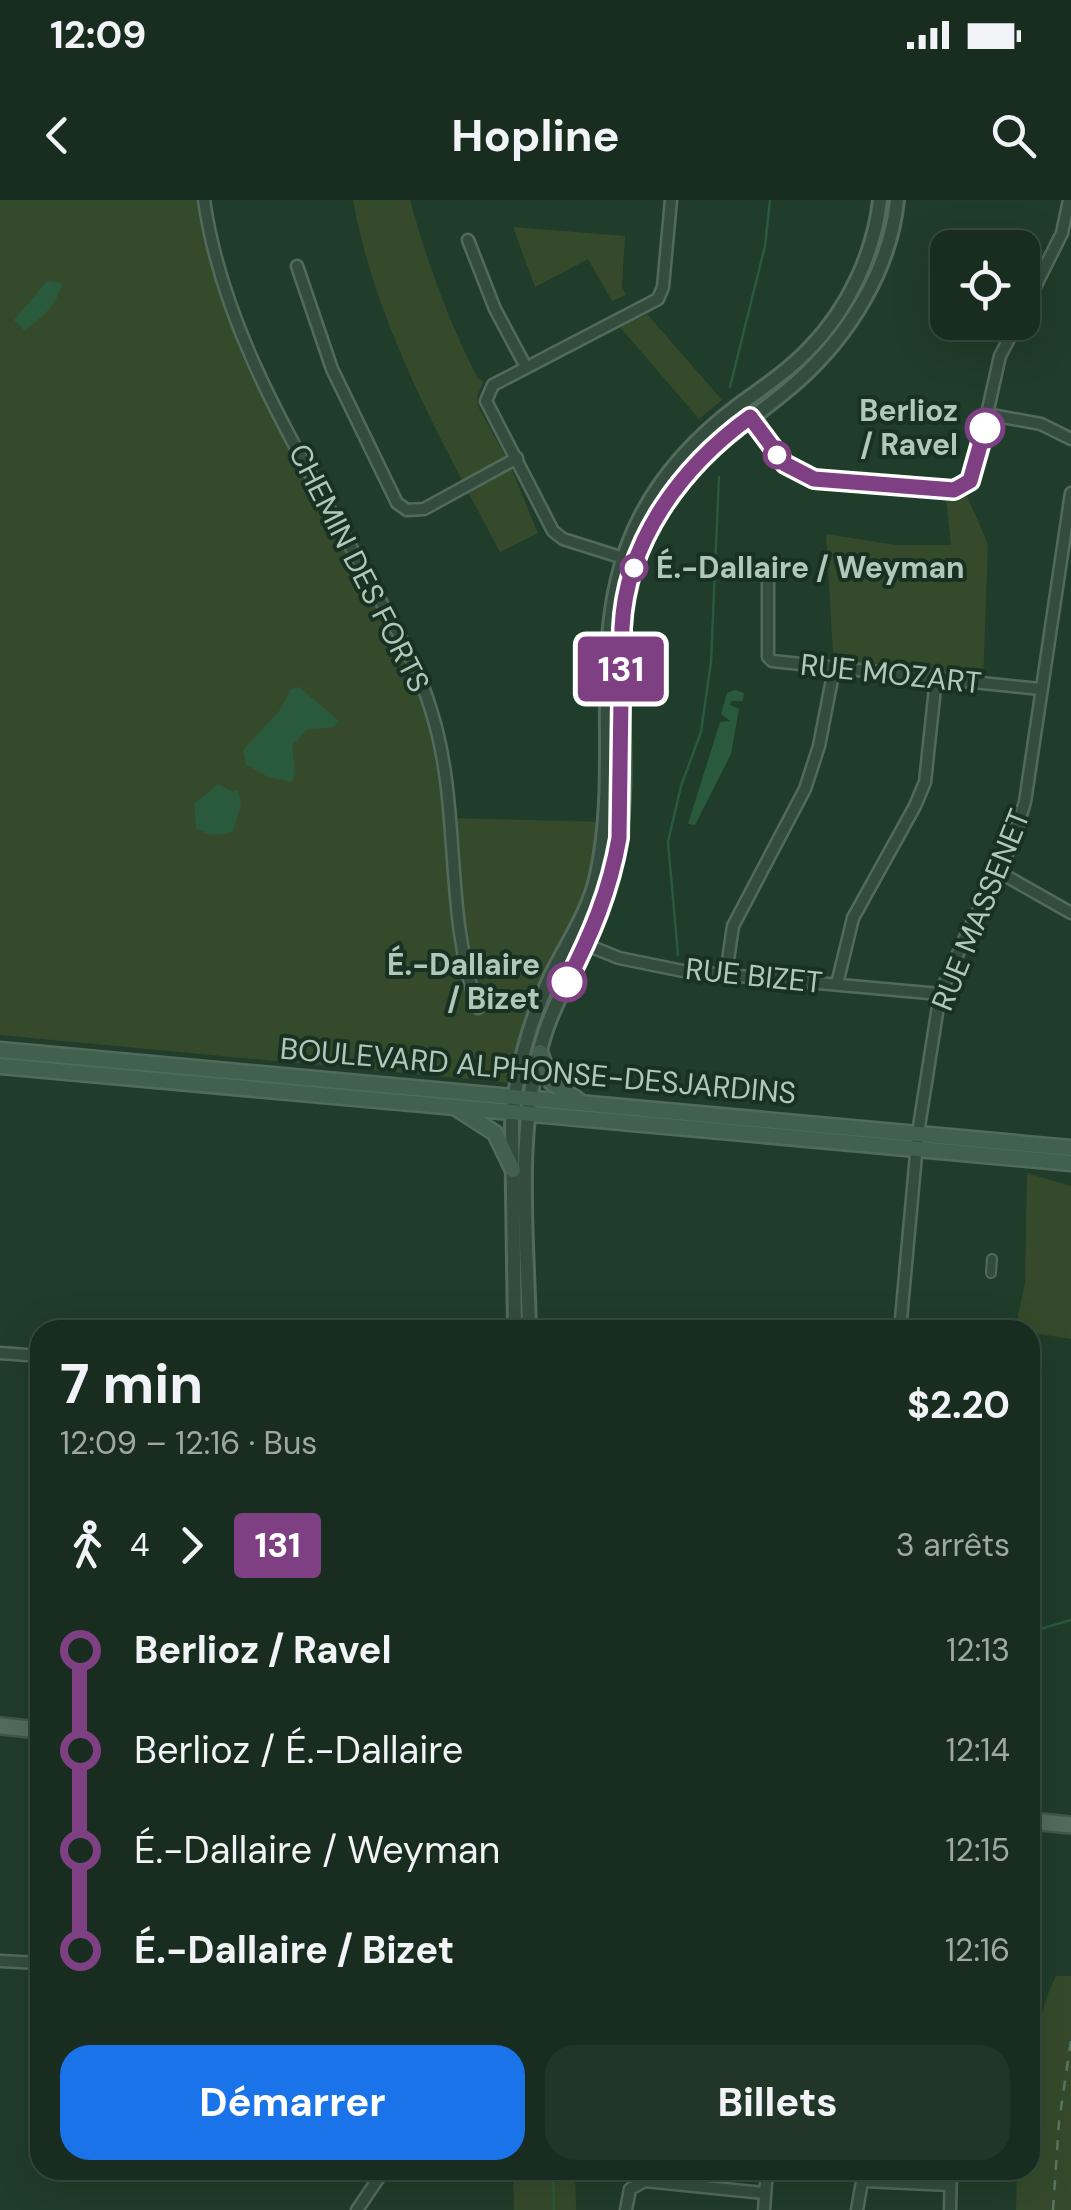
<!DOCTYPE html>
<html lang="fr">
<head>
<meta charset="utf-8">
<style>
	:root { --surface:#182d20; --page:#213529; --text:#f1f3f6; --muted:#9fa8a5; --line:#36493e; --accent:#1a73e8 }
	body { margin:0; font-family:"DM Sans",sans-serif; background:var(--page); color:var(--text); height:100vh; display:flex; flex-direction:column; font-size:38px; white-space:nowrap }
	* { box-sizing:border-box; margin:0 }
	p { font-size:32px; color:var(--muted) }
	.icon { flex:none; width:55px; height:55px; fill:none; stroke:currentColor; stroke-width:2; stroke-linecap:round; stroke-linejoin:round }
	.map { position:relative; flex:1; overflow:hidden }
	.side { position:absolute; left:30px; top:1120px; width:1010px; height:860px; display:flex; flex-direction:column; background:var(--surface); border-radius:30px; box-shadow:0 10px 40px #0002,0 0 0 2px var(--line) }
	.side>* { flex:none }
	.badge { padding:0 20px; border-radius:8px; font-size:35px; line-height:65px }
	.fabs { position:absolute; left:930px; top:30px; display:grid; gap:20px }
	.fabs a { display:grid; place-items:center; width:110px; height:110px; border-radius:20px; background:var(--surface); box-shadow:0 10px 40px #0002,0 0 0 2px var(--line); font-size:50px }
	.map>.badge { position:absolute; translate:-50% -50%; box-shadow:0 0 0 5px #fff }
	.legs { display:flex; align-items:center; gap:15px; height:110px; padding:0 30px; font-size:32px }
	.legs p { margin-inline-start:auto }
	.overview { display:flex; align-items:center; justify-content:space-between; height:170px; padding:0 30px }
	h1 { font-size:55px; font-weight:700; line-height:75px }
	.action { display:flex; gap:20px; margin-top:auto; padding:20px 30px }
	.action a { flex:1; height:115px; border-radius:30px; background:var(--accent); color:#fff; font-size:40px; font-weight:700; line-height:115px; text-align:center }
	.action a+a { background:var(--page); color:var(--text) }
	ul { padding:0 30px; list-style:none }
	li { display:flex; align-items:center; gap:35px; height:100px; font-size:38px }
	li i { display:grid; place-items:center; width:15px; height:100%; margin:0 12px; background:currentColor }
	li i::after { content:''; width:25px; height:25px; margin:-12px; border:8px solid; border-radius:50%; background:var(--surface) }
	li p { margin-inline-start:auto }
	li:first-child i { background:linear-gradient(#0000 50%,currentColor 0) }
	li:last-child i { background:linear-gradient(currentColor 50%,#0000 0) }
	.status { display:flex; justify-content:space-between; align-items:center; height:70px; padding:0 50px; background:var(--surface); direction:ltr }
	.status svg { height:28px; fill:currentColor }
	header { display:flex; justify-content:space-between; align-items:center; height:130px; padding:0 30px; background:var(--surface); font-size:45px; font-weight:700 }
	.map>svg:first-child { display:block }
	.green { fill:#354a2b }
	.water { fill:#295a3b }
	.lines { fill:none; stroke-linecap:round; stroke-linejoin:round }
	.stream { stroke:#295a3b; stroke-width:2.5 }
	.pedestrian-casing { stroke:#526a5b; stroke-width:12 }
	.minor-casing { stroke:#526a5b; stroke-width:15 }
	.tertiary-casing { stroke:#526a5b; stroke-width:18 }
	.secondary-casing { stroke:#526a5b; stroke-width:19 }
	.primary-casing { stroke:#405849; stroke-width:20 }
	.pedestrian { stroke:#344c3d; stroke-width:8 }
	.minor { stroke:#344c3d; stroke-width:10 }
	.tertiary { stroke:#344c3d; stroke-width:12 }
	.secondary { stroke:#41604e; stroke-width:14 }
	.primary { stroke:#526d5c; stroke-width:15 }
	.rail { stroke:#577663; stroke-width:2.5; stroke-dasharray:10 10; stroke-linecap:butt }
	.line-1-casing { stroke:#fff; stroke-width:22 }
	.line-1 { stroke:#7e4082; stroke-width:15 }
	.stop-1-dot { fill:#fff; stroke:#7e4082; stroke-width:5 }
	.labels { text-anchor:middle; stroke-width:8; stroke-linejoin:round; paint-order:stroke }
	.stop-label { font-size:30px; font-weight:bold; fill:#afc8b9; stroke:#193122; text-anchor:end }
	.street-label { font-size:30px; fill:#afc8b9; stroke:#193122 }
</style>
</head>
<body>
<div class="status"><b>12:09</b><svg viewBox="0 0 49 12"><path d="M0 12V9h3v3zM5 12V6h3v6zM10 12V3h3v9zM15 12V0h3v12zM26 1h20v11H26zM47 4h2v5h-2z"/></svg></div>
<header><svg class="icon" aria-label="back" viewBox="0 0 24 24"><path d="M15 5l-7 7 7 7"/></svg>Hopline<svg class="icon" aria-label="search" viewBox="0 0 24 24"><circle cx="10" cy="10" r="6"/><path d="M15 15l6 6"/></svg></header>
<div class="map">
<svg width="1071" height="2010" viewBox="0 0 1071 2010">
	<rect width="100%" height="100%" fill="#203c2a"/>
	<g class="green">
		<path d="M0 0H202C213 58 223 115 248 169 283 244 328 317 367 391 407 464 443 534 450 618L606 622 596 681 525 852 516 851 509 883 0 835Z"/>
		<path d="M353 0H410C427 62 448 120 477 177L483 182 477 197 479 208 509 263 538 333 500 352C441 240 376 126 353 0Z"/>
		<polygon points="513,27 625,36 622,86 626,95 612,101 588,59 535,87"/>
		<polygon points="647,114 722,200 699,219 620,127"/>
		<polygon points="963,287 988,344 983,484 834,469 826,334 896,345 951,345 945,290"/>
		<polygon points="1027,973 1071,986 1071,1139 1015,1130 1025,1083"/>
		<path d="M1056 1776H1071V2010H1016L1017 1970H1030C1030 1908 1027 1832 1056 1776Z"/>
		<polygon points="513,1970 575,1970 576,2010 514,2010"/>
	</g>
	<g class="water">
		<path d="M47 81 62 83C58 104 41 119 24 130L14 120Z"/>
		<polygon points="299,487 339,521 333,527 306,530 292,546 295,572 292,582 268,577 246,565 243,550 280,510 291,489"/>
		<polygon points="735,490 744,493 743,501 731,501 730,505 739,509 731,554 695,625 688,624 720,522 730,521 721,514 727,493"/>
		<path d="M218 584 233 592 238 590 241 605 233 631C218 637 209 636 196 628L194 604Z"/>
	</g>
	<g class="lines">
		<g class="stream">
			<polyline points="730,187 765,46 770,0"/>
			<polyline points="678,755 668,642 681,586 701,532 711,462 719,277"/>
			<polyline points="1030,1432 1071,1420"/>
			<polyline points="553,1970 554,2010"/>
		</g>
		<g class="pedestrian-casing">
			<polyline id="pedestrian" points="991,1073 992,1059"/>
		</g>
		<g class="minor-casing">
			<g id="minor">
				<path d="M204 0C224 139 304 259 369 380 392 422 417 463 431 510 462 607 443 712 478 808"/>
				<polyline points="468,40 495,109 526,167"/>
				<polyline points="297,66 332,169 397,303 407,310 424,309 517,258"/>
				<polyline points="1022,113 1062,33 1069,0"/>
				<path d="M741 204C762 235 779 265 815 279L954 290 970 281 974 272 1000 156 1018 122"/>
				<polyline points="986,214 1041,224 1071,239"/>
				<polyline points="636,362 563,339 553,331 486,201 493,185 658,99 663,87 671,0"/>
				<polyline points="768,373 768,457 772,461 1040,489"/>
				<polyline points="999,672 1071,713"/>
				<polyline points="582,743 619,758 683,771 940,794"/>
				<polyline points="726,774 733,726 805,589 819,546 834,469"/>
				<polyline points="837,784 853,718 915,606 925,582 936,479"/>
				<polyline points="900,1130 918,933 940,794 968,731 1012,644 1025,602 1071,293"/>
				<polyline points="0,1153 40,1156"/>
				<polyline points="0,1761 40,1763"/>
				<polyline points="864,1981 950,1985"/>
				<polyline points="357,2010 384,1970"/>
				<polyline points="626,2010 630,1989 645,1981 764,1993"/>
				<polyline points="764,2010 767,1970"/>
				<polyline points="857,2010 864,1970"/>
				<polyline points="950,2010 951,1970"/>
			</g>
		</g>
		<g class="tertiary-casing">
			<g id="tertiary">
				<path d="M515 1130 512 924C515 875 529 823 550 778 566 744 589 713 597 675 623 556 583 430 640 318 663 273 699 235 739 205 764 187 789 170 810 148 848 109 874 54 880 0"/>
				<path d="M529 1130C527 1031 514 926 546 830 558 794 579 762 594 728 607 701 614 670 619 641 635 532 599 425 654 322 690 255 743 229 798 181 849 135 890 70 897 0"/>
			</g>
		</g>
		<g class="secondary-casing">
			<g id="secondary">
				<polyline points="0,850 1071,948"/>
				<polyline points="540,852 551,882 578,900"/>
				<path d="M0 866C357 897 714 931 1071 963"/>
				<polyline points="456,908 495,933 513,970"/>
			</g>
		</g>
		<g class="primary-casing">
			<g id="primary">
				<polyline points="0,1526 40,1530"/>
				<polyline points="1030,1621 1071,1625"/>
			</g>
		</g>
		<use href="#pedestrian" class="pedestrian"/>
		<use href="#minor" class="minor"/>
		<use href="#tertiary" class="tertiary"/>
		<use href="#secondary" class="secondary"/>
		<use href="#primary" class="primary"/>
		<polyline class="rail" points="1053,2010 1059,1922 1071,1840"/>
	</g>
	<g class="lines">
		<g class="line-1-casing">
			<path id="line-1" d="M567 782C591 735 610 691 619 638L622 428C626 341 681 267 750 217L785 264 814 279 954 290 970 281 985 228"/>
		</g>
		<use href="#line-1" class="line-1"/>
	</g>
	<g class="stop-1-dot">
		<circle cx="985" cy="228" r="18"/>
		<circle cx="777" cy="255" r="12"/>
		<circle cx="634" cy="368" r="12"/>
		<circle cx="567" cy="782" r="18"/>
	</g>
	<g class="labels">
		<g class="stop-label">
			<text x="958" y="221">Berlioz<tspan x="958" dy="34">/ Ravel</tspan></text>
			<text x="656" y="378" text-anchor="start">É.-Dallaire / Weyman</text>
			<text x="540" y="775">É.-Dallaire<tspan x="540" dy="34">/ Bizet</tspan></text>
		</g>
		<g class="street-label">
			<text transform="translate(359 368) rotate(63)" y="10">CHEMIN DES FORTS</text>
			<text transform="translate(891 474) rotate(6)" y="10">RUE MOZART</text>
			<text transform="translate(981 710) rotate(-68)" y="10">RUE MASSENET</text>
			<text transform="translate(754 776) rotate(6)" y="10">RUE BIZET</text>
			<text transform="translate(538 871) rotate(5)" y="10">BOULEVARD ALPHONSE-DESJARDINS</text>
		</g>
	</g>
</svg>
<div class="fabs">
<a><svg class="icon" aria-label="locate" viewBox="0 0 24 24"><circle cx="12" cy="12" r="6"/><path d="M12 2v4M12 18v4M2 12h4M18 12h4"/></svg></a>
</div>
<b class="badge" style="left:621px;top:469px;background:#7e4082;color:#fff">131</b>
<section class="side">
<div class="overview"><div><h1>7 min</h1><p>12:09 – 12:16 · Bus</p></div><b>$2.20</b></div>
<div class="legs"><svg class="icon" aria-label="walk" viewBox="0 0 24 24"><circle cx="13" cy="4" r="2"/><path d="M13 8l-2 6 4 7M11 14l-3 7M7 12l3-4h3l4 4"/></svg>4<svg class="icon" aria-label="forward" viewBox="0 0 24 24"><path d="M9 5l7 7-7 7"/></svg><b class="badge" style="background:#7e4082;color:#fff">131</b><p>3 arrêts</p></div>
<ul>
<li><i style="color:#7e4082"></i><b>Berlioz / Ravel</b><p>12:13</p></li>
<li><i style="color:#7e4082"></i><span>Berlioz / É.-Dallaire</span><p>12:14</p></li>
<li><i style="color:#7e4082"></i><span>É.-Dallaire / Weyman</span><p>12:15</p></li>
<li><i style="color:#7e4082"></i><b>É.-Dallaire / Bizet</b><p>12:16</p></li>
</ul>
<div class="action"><a>Démarrer</a><a>Billets</a></div>
</section>
</div>
</body>
</html>
